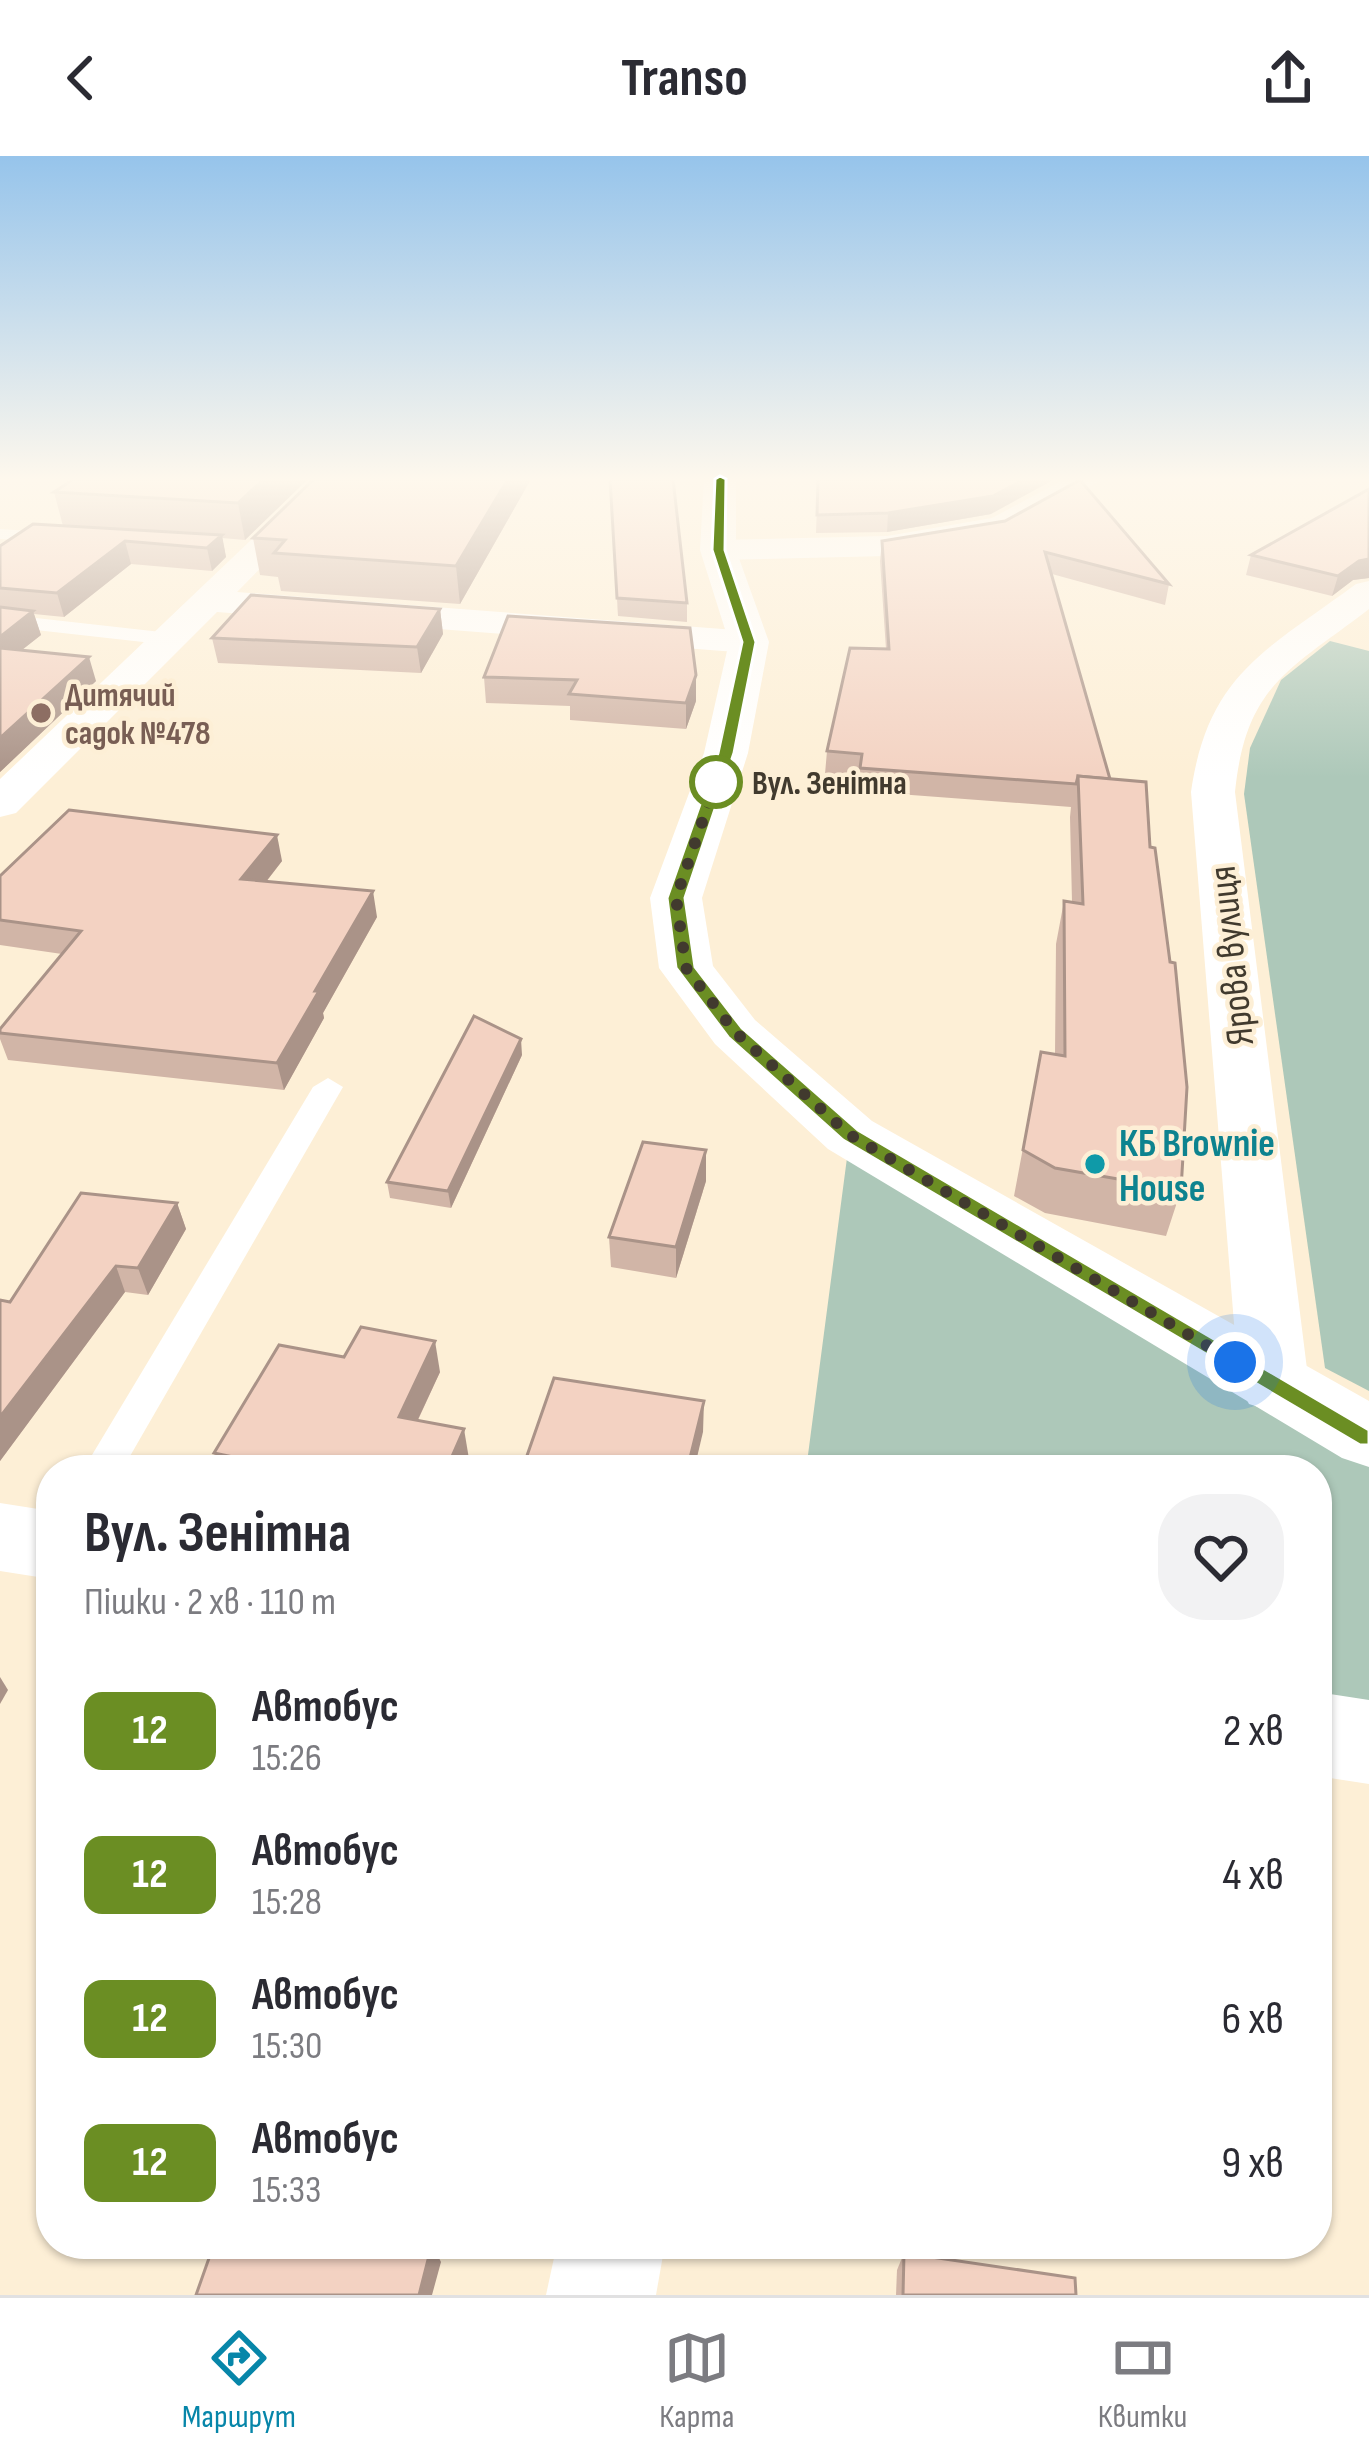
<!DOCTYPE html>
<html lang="uk">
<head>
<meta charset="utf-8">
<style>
	:root { --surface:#fff; --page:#f2f2f3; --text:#2b2b33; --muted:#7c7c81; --line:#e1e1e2; --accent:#0786a9 }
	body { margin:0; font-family:"Sofia Sans Condensed",sans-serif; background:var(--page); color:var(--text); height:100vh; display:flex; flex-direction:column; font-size:45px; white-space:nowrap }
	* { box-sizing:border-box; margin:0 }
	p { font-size:39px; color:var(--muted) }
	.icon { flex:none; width:66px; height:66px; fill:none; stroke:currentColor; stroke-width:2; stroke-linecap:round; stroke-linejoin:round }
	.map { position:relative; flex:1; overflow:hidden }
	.panel { position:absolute; left:36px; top:1299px; width:1296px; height:804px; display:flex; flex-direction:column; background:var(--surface); border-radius:48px; box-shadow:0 3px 9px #0004 }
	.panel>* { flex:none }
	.badge { padding:0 24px; border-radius:18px; font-size:42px; line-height:78px }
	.you { position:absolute; width:60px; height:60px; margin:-30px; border:9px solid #fff; border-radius:50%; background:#1a73e8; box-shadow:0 0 0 18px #1a73e833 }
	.map>.badge { position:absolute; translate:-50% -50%; box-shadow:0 0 0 6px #fff }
	.round { display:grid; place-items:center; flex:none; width:126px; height:126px; border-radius:48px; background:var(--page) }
	.headline { display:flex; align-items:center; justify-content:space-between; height:204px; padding:0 48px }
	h1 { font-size:57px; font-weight:700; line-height:90px }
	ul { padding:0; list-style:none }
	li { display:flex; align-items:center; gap:36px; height:144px; padding:0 48px }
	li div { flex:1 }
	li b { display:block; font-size:45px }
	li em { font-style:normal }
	li .badge { min-width:132px; font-weight:700; text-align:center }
	header { display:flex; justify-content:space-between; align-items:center; height:156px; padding:0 48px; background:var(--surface); font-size:54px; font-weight:700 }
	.dock { display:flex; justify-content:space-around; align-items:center; height:168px; border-top:3px solid var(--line); background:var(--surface); font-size:33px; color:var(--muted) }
	.dock a { display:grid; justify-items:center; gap:6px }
	.dock .active { color:var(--accent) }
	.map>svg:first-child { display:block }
	.green { fill:#adc8b9 }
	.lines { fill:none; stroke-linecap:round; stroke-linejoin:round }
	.service { fill:#fff; fill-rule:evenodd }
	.minor { fill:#fff; fill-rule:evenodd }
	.tertiary { fill:#fff; fill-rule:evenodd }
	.wall { fill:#d1b5a7 }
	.shaded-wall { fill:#aa9388 }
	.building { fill:#f3d2c2; stroke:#aa9388; stroke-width:3 }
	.line { fill:#6b8e23; stroke:#fff; stroke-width:3 }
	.walk { stroke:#413a2e; stroke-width:12; stroke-dasharray:0 21.6 }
	.education-dot { fill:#8d6e63; stroke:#fdefd6; stroke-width:4.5 }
	.stop-dot { fill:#fff; stroke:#6b8e23; stroke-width:6 }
	.culture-dot { fill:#0f9aa8; stroke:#fdefd6; stroke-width:4.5 }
	.labels { text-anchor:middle; stroke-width:9; stroke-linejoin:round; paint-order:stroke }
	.far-education-label { font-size:33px; font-weight:bold; fill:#785e54; stroke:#fdefd6; text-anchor:start }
	.far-stop-label { font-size:33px; font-weight:bold; fill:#413a2e; stroke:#fdefd6; text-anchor:start }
	.street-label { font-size:39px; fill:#413a2e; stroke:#fdefd6 }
	.culture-label { font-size:39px; font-weight:bold; fill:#0d838f; stroke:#fdefd6; text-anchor:start }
</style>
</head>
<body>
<header><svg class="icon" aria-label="back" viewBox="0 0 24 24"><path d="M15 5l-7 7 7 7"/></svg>Transo<svg class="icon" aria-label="share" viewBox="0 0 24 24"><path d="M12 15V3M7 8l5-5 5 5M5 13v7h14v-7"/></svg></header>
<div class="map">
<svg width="1369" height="2139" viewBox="0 0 1369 2139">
	<rect width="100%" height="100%" fill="#fdefd6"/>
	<g class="green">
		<polygon points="1330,485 1369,495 1369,1235 1325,1212 1244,638 1250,592 1281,524"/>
		<polygon points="850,979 1369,1281 1369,1586 1317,1578 1317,1314 806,1314"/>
	</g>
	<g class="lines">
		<g class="service">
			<polygon points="0,373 61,377 70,382 61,387 0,383"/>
			<polygon points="0,458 170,477 180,483 170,489 0,470"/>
			<polygon points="328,922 343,931 122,1314 83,1314 313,931"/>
		</g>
		<g class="minor">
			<polygon points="315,323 348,323 237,436 749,475 762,478 768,486 762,494 749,497 217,456 16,657 0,661 0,623"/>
			<polygon points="1065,323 1103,323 1001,380 887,400 718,404 701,394 718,384 887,380 992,362"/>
			<path d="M1369 425V453C1290 514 1246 528 1235 636L1309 1229 1299 1248 1274 1256 1249 1248 1239 1229 1191 636C1208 517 1267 494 1356 428Z"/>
			<polygon points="557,2088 665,2088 656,2139 546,2139"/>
		</g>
		<g class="tertiary">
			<polygon points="704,323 736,323 736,394 769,486 748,597 702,742 713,810 755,864 872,965 1369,1245 1369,1311 1342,1302 828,993 715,888 659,812 650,742 704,597 729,486 700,394"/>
			<polygon points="0,1347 51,1355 51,1423 0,1415"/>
			<polygon points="1317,1536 1369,1544 1369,1628 1317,1620"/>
		</g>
	</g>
	<g class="wall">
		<polygon points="308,323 245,384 222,382 226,401 212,415 131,408 64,461 34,458 41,479 22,494 96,525 0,616 0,390 63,370 54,336"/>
		<polygon points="531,323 460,448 281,435 278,421 260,419 253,382"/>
		<polygon points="610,323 687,447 687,466 618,460"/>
		<polygon points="818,323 991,358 887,376 816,377"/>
		<polygon points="1369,333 1369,422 1353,424 1332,440 1246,419 1251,399"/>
		<polygon points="1005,365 1169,428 1165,449 1052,418 1110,623 1150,691 1181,1034 1166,1080 1045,1057 1014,1040 1041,896 1055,899 1056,788 1064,745 1072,746 1070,661 1071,651 858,635 859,621 825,618 827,595 886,493 880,405 882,385"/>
		<polygon points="440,453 443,478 421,517 218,507 212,482"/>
		<polygon points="696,519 696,545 686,573 570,564 570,550 486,547 484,521"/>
		<polygon points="282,705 266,726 377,761 323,857 324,862 284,934 8,904 0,883 0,873 62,798 0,789 0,720"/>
		<polygon points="522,899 451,1052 390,1042 387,1026"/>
		<polygon points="706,994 706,1025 676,1122 611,1111 609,1081"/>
		<polygon points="177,1047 186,1073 148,1139 125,1136 0,1305 0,1144 10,1146"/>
		<polygon points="344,1201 440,1216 418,1264 469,1303 464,1314 220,1314 214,1297"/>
		<polygon points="904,2097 1076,2139 896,2139 897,2114"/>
	</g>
	<g class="shaded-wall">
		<polygon points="264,323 308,323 245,384 238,347"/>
		<polygon points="508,323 531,323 460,448 456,410"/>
		<polygon points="1025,323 1055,323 991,358 887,376 888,357"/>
		<polygon points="222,379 226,401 212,415 207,392"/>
		<polygon points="125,385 131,408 64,461 57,437"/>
		<polygon points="1369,403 1369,422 1353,424 1332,440 1338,420 1359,405"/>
		<polygon points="440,453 443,478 421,517 417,491"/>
		<polygon points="33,455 41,479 0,511 0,481"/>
		<polygon points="89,501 96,525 0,616 0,582"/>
		<polygon points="696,519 696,545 686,573 686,547"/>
		<polygon points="277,679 282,705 247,750 241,723"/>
		<polygon points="373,735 377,761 323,857 324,862 284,934 277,907 315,835"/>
		<polygon points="521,883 522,899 451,1052 448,1035"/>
		<polygon points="706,994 706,1025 676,1122 676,1091"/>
		<polygon points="177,1047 186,1073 148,1139 138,1112"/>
		<polygon points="116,1110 125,1136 0,1305 0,1261"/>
		<polygon points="435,1185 440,1216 405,1291 399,1261"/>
		<polygon points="704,1245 703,1276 694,1314 687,1314"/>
		<polygon points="464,1273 469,1303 464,1314 446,1314"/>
		<polygon points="0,1521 8,1534 0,1548"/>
		<polygon points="432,2088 441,2106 432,2139 419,2139"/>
	</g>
	<g class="building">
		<polygon points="74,323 264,323 238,347 54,336"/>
		<polygon points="314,323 508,323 456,410 274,397 285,384 253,382"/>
		<polygon points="610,323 673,323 687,447 617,442"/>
		<polygon points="818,323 1025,323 993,340 888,357 817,359"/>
		<polygon points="1080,324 1169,428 1045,396 1110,623 1078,620 1076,628 860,612 862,598 827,595 850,492 889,493 882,385 1005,365"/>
		<polygon points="1369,333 1369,403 1359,405 1338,420 1251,399"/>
		<polygon points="33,368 222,379 207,392 125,385 57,437 0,432 0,390"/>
		<polygon points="251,439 440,453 417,491 212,482"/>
		<polygon points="0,451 33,455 0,481"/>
		<polygon points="508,460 690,472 696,519 686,547 569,538 577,524 484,521"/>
		<polygon points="0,492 89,501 0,582"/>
		<polygon points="1078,620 1146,626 1150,691 1155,692 1170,806 1175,807 1187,931 1181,1034 1055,1012 1023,994 1041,896 1065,900 1064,745 1083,748"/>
		<polygon points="69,654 277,679 241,723 373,735 315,835 319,835 277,907 0,877 0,873 81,775 0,764 0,720"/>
		<polygon points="474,860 521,883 448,1035 387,1026"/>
		<polygon points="643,986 706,994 676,1091 609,1081"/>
		<polygon points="81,1037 177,1047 138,1112 116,1110 0,1261 0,1144 10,1146"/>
		<polygon points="361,1171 435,1185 399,1261 464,1273 446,1314 295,1314 214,1297 279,1189 344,1201"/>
		<polygon points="554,1222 704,1245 687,1314 522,1314"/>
		<polygon points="214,2088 432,2088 419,2139 196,2139"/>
		<polygon points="904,2097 1075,2122 1076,2139 903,2139"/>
	</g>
	<linearGradient id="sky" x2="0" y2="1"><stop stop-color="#96c4eb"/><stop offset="0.52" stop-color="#fef8ed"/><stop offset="1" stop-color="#fef8ed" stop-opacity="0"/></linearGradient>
	<rect width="1369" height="622" fill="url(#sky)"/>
	<polygon class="line" points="720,320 726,323 725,394 756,486 734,597 685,742 695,811 742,872 858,974 1369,1274 1369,1289 1360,1289 843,984 728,881 676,812 667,742 718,597 742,486 712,394 715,323"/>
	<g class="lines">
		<polyline class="walk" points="716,626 676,742 686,812 735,876 850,979 1235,1206"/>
	</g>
	<circle class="education-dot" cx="41" cy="557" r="12"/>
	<circle class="stop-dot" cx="716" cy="626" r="24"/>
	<circle class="culture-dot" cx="1095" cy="1008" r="12"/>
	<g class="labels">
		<g class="far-education-label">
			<text x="65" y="550">Дитячий<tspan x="65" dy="38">садок №478</tspan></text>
		</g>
		<g class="far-stop-label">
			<text x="752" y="638">Вул. Зенітна</text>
		</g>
		<g class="street-label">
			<text transform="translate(1230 800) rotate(-96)" y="14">Ярова вулиця</text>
		</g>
		<g class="culture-label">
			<text x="1119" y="1000">КБ Brownie<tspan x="1119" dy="45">House</tspan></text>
		</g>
	</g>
</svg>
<div class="you" style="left:1235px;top:1206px"></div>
<section class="panel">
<div class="headline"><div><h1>Вул. Зенітна</h1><p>Пішки · 2 хв · 110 m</p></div><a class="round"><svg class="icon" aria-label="heart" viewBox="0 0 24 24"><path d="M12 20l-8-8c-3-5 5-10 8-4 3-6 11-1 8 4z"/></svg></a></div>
<ul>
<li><span class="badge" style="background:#6b8e23;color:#fff">12</span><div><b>Автобус</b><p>15:26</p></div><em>2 хв</em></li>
<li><span class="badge" style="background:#6b8e23;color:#fff">12</span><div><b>Автобус</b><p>15:28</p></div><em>4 хв</em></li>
<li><span class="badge" style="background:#6b8e23;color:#fff">12</span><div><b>Автобус</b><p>15:30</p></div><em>6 хв</em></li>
<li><span class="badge" style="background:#6b8e23;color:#fff">12</span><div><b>Автобус</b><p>15:33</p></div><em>9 хв</em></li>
</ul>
</section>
</div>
<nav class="dock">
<a class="active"><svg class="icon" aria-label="directions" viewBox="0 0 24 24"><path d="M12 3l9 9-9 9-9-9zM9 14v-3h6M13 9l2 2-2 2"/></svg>Маршрут</a>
<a><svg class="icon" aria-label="map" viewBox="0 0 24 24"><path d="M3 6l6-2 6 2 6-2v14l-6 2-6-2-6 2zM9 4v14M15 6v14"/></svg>Карта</a>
<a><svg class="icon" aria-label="tickets" viewBox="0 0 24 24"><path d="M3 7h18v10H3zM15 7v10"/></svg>Квитки</a>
</nav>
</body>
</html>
